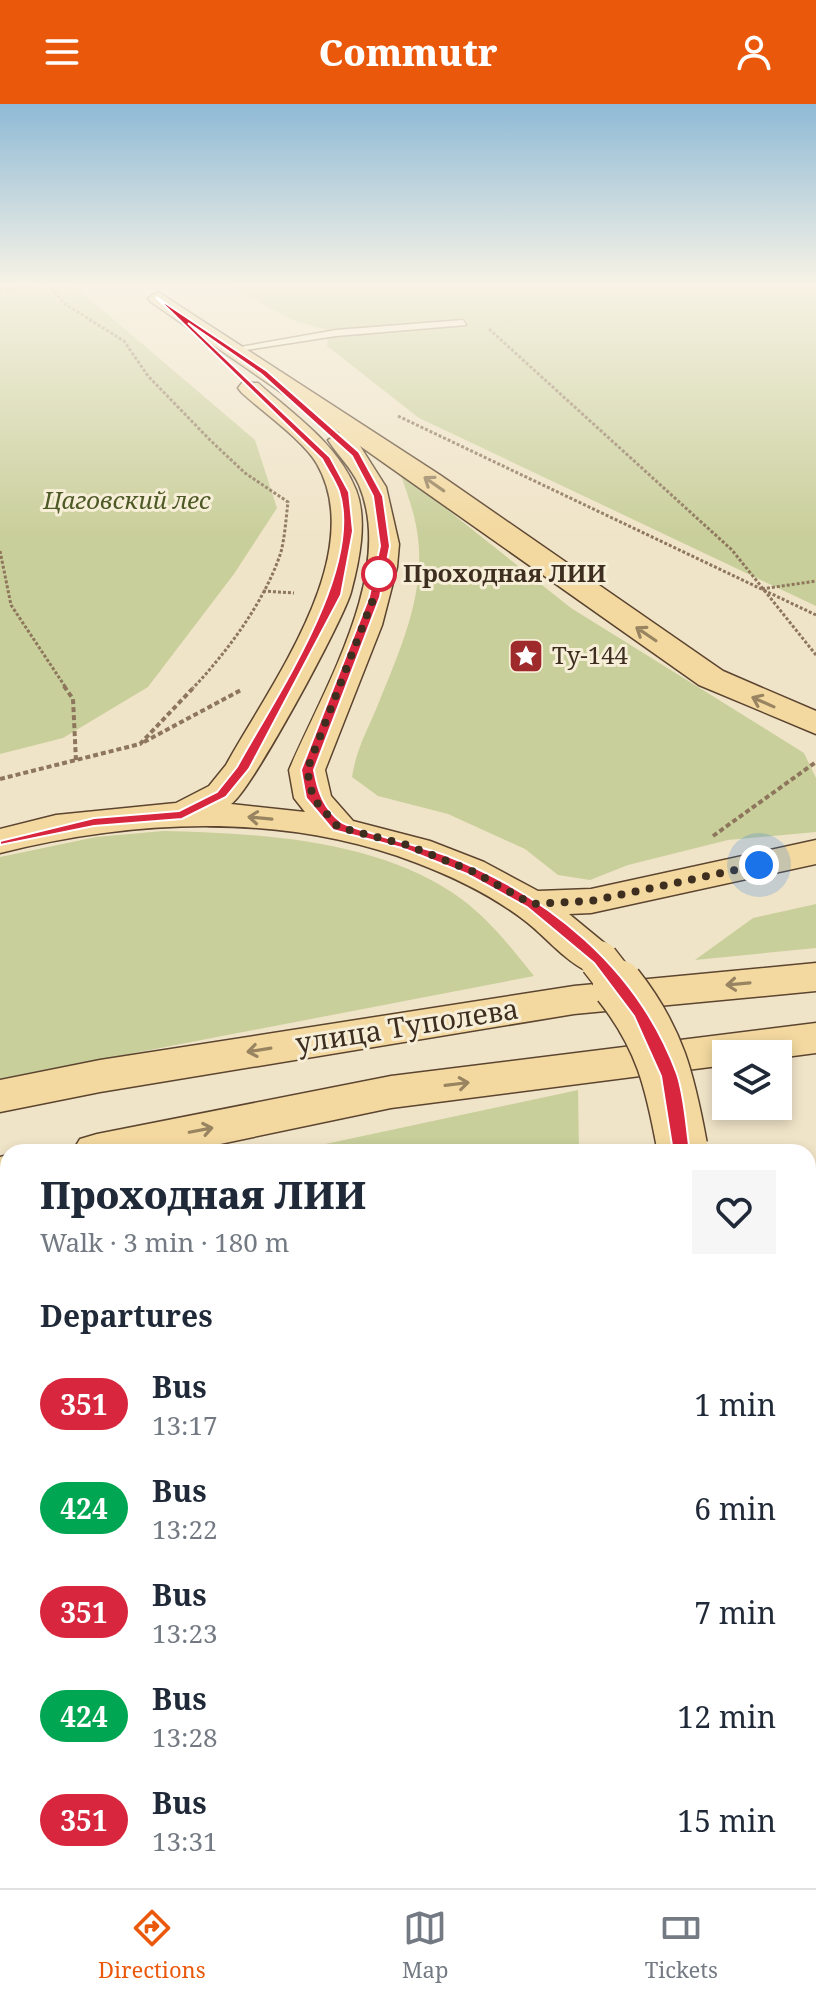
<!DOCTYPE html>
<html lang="en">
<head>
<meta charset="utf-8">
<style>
	:root { --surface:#fff; --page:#f6f6f7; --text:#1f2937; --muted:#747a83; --line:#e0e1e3; --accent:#ea580c }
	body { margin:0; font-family:"Noto Serif",serif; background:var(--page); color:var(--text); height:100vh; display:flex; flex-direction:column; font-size:30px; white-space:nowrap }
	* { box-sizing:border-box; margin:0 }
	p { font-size:26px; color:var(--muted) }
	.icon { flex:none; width:44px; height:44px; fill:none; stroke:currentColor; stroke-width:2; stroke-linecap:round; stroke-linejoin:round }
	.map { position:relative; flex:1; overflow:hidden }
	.sheet { position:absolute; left:0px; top:1040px; width:816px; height:744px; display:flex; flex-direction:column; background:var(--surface); border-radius:24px 24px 0 0; box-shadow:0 4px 12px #0003 }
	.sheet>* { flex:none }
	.badge { padding:0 16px; border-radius:26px; font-size:28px; line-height:52px }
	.buttons { position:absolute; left:712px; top:936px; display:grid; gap:16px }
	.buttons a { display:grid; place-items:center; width:80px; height:80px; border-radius:0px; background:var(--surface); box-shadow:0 4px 12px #0003; font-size:40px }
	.you { position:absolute; width:40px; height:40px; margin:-20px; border:6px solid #fff; border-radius:50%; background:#1a73e8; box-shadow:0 0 0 12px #1a73e833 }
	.map>.badge { position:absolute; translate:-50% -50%; box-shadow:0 0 0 4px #fff }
	h2 { padding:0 40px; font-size:30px; line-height:72px }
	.round { display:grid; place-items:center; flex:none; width:84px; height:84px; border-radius:0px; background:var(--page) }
	.overview { display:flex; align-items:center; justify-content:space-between; height:136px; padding:0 40px }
	h1 { font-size:38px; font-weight:800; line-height:60px }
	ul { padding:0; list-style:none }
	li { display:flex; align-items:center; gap:24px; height:104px; padding:0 40px }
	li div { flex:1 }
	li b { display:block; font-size:30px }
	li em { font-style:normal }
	li .badge { min-width:88px; font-weight:700; text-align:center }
	header { display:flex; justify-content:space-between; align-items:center; height:104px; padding:0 40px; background:var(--accent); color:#fff; font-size:36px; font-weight:800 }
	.tab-bar { display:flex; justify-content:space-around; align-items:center; height:112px; border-top:2px solid var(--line); background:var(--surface); font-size:22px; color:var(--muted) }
	.tab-bar a { display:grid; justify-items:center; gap:4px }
	.tab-bar .current { color:var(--accent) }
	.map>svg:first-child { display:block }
	.green { fill:#c9cf9b }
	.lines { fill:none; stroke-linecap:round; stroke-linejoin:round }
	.service-casing { stroke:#8d765c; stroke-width:3 }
	.tertiary-casing { stroke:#8d765c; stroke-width:3 }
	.primary-casing { stroke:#5b4430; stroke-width:3 }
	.path-far1 { stroke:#8d765c; stroke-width:3; stroke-dasharray:3 2; stroke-linecap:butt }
	.path { stroke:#8d765c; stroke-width:4; stroke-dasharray:5 3; stroke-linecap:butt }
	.service { fill:#faf1dc; fill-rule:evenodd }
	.tertiary { fill:#faf1dc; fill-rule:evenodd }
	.primary { fill:#f3d9a0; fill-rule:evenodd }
	.primary-bridge-far1-casing { stroke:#5b4430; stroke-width:41; stroke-linecap:butt }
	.primary-bridge-casing { stroke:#5b4430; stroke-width:53; stroke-linecap:butt }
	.primary-bridge-far1 { stroke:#f3d9a0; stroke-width:38 }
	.primary-bridge { stroke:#f3d9a0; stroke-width:50 }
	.oneway { stroke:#988460 }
	.line { fill:#d7263d; stroke:#fff; stroke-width:2 }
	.walk { stroke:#3d2e20; stroke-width:8; stroke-dasharray:0 14.4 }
	.stop-dot { fill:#fff; stroke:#d7263d; stroke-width:4 }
	.labels { text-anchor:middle; stroke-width:6; stroke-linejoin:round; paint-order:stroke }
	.far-park-label { font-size:24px; font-style:italic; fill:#4d5a26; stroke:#f7eed8 }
	.far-stop-label { font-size:24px; font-weight:bold; fill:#3d2e20; stroke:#f7eed8; text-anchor:start }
	.far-poi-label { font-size:24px; fill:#3d2e20; stroke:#f7eed8; text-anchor:start }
	.street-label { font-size:28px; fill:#3d2e20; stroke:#f7eed8 }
</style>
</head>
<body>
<header><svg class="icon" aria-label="menu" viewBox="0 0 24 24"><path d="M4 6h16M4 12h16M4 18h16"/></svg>Commutr<svg class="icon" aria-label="person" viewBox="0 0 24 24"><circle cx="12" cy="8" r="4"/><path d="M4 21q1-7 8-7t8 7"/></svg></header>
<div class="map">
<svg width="816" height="1784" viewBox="0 0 816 1784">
	<rect width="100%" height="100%" fill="#f0e4c8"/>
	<g class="green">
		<polygon points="0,180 72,180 255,336 277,404 234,470 148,583 63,634 0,650"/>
		<polygon points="224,180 816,180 816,502 419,314 327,242 328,226 295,217"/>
		<path d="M400 368 571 504 804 649 816 674V728L728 736 628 761 590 776 558 771 525 745 448 710 378 692 352 673C357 642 368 626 379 598 401 544 427 486 417 427 414 407 406 387 400 368Z"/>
		<path d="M163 727C257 729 372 735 453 789 486 811 510 842 534 872L0 975V753L96 733Z"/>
		<polygon points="816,800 816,844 695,856 753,814"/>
		<polygon points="578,986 579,1048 288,1048"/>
		<polygon points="8,1108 8,1399 0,1399 0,1110"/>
		<polygon points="816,1152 816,1434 808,1421 808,1155"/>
		<polygon points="808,1650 816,1656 816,1784 453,1784 450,1776 808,1776"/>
	</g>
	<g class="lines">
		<g class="service-casing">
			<g id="service">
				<polygon points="463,216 466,221 336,232 233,248 229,245 336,226"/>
				<polygon points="808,1460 816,1463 816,1499 808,1496"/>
				<polygon points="816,1582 816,1621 808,1624 808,1585"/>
			</g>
		</g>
		<g class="tertiary-casing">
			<polygon id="tertiary" points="354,1776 428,1776 431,1784 357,1784"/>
		</g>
		<g class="primary-casing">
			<g id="primary">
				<path d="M158 188 440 371 723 567 816 607V630L699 581 360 342 386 383 399 440 397 463 382 521 325 666 331 692 353 717 430 737 484 758 538 787 591 785 816 736V760L591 809 569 810 614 847 620 856 614 865C604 868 595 871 585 866 563 855 543 830 524 816 491 791 456 774 417 759 284 708 136 715 0 749V725L56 711 176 699 209 682 226 661C270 581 369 451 317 360 304 337 263 308 242 289L238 284 242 279H258C294 311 338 340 356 386 368 416 359 458 351 488 343 517 251 687 231 700L305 708 294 694 289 666C323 586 396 468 359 381 351 363 338 352 328 336L340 329 151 198 148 194Z"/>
				<polygon points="816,859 816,887 574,910 100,988 0,1008 0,976 100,956 574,882"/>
				<polygon points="816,919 816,949 778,954 778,950 726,950 726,961 391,1004 182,1048 72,1048 80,1035 97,1030 391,972"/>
				<polygon points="8,1051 8,1087 0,1089 0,1053"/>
				<polygon points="816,1075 816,1113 808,1115 808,1077"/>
				<rect x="0" y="1474" width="8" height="62"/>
			</g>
		</g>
		<g class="path-far1">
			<path d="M48 180 65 200 124 237 148 272 210 336 245 369 288 398C286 414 285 432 281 448 265 497 228 547 193 584"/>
			<polyline points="0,187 51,180"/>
			<polyline points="489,225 732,446 816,551"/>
			<polyline points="398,312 816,511"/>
			<polyline points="0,447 11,501 66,584"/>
			<polyline points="762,485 816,477"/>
			<polyline points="263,487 294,489"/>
		</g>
		<g class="path">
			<polyline points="64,582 73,595 76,657"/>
			<polyline points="144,638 241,586"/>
			<polyline points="0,675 140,640 195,582"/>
			<polyline points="713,732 816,658"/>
		</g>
		<use href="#service" class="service"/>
		<use href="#tertiary" class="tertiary"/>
		<use href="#primary" class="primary"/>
		<g class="primary-bridge-far1-casing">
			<polyline id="primary-bridge-far1" points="599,856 620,883"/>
		</g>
		<g class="primary-bridge-casing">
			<path id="primary-bridge" d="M618 881C660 934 670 977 682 1042"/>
		</g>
		<use href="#primary-bridge-far1" class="primary-bridge-far1"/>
		<use href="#primary-bridge" class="primary-bridge"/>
	</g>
	<defs><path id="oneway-shaft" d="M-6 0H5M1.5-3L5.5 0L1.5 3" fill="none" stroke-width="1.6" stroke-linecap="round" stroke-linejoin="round" transform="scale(2)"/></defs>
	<g class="oneway">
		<use href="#oneway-shaft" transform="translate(434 380) rotate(-145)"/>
		<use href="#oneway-shaft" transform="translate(646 530) rotate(-146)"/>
		<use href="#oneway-shaft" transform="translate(763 598) rotate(-156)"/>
		<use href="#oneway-shaft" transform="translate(260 714) rotate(-175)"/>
		<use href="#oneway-shaft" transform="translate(738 880) rotate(175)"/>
		<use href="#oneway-shaft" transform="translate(259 946) rotate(171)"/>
		<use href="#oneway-shaft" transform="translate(457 980) rotate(-7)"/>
		<use href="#oneway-shaft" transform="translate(201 1026) rotate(-11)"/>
	</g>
	<linearGradient id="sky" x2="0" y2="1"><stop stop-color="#8fbad6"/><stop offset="0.42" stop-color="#f8f3e6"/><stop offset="1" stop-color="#f8f3e6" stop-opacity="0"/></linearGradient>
	<rect width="816" height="430" fill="url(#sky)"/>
	<path class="line" d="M156 193 267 267 359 348 383 392 390 442 380 493 314 666C318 687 323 704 341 718 349 725 427 744 445 751 548 791 638 864 677 970 685 994 686 1023 690 1048L688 1052 682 1054 673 1048 661 972 634 912 594 859 527 803 467 770 402 744 333 726 306 694 301 666 369 493 380 442 373 392 352 352 261 270 188 219 330 353 349 388 353 427 341 491 249 665 226 693 182 715 94 722 0 741V737L94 714 179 707 217 688 237 663C274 595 364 466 339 387 335 376 327 365 322 355Z"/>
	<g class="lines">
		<polyline class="walk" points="379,470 374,493 307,666 313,694 338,723 407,741 472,767 532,800 591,797 759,761"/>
	</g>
	<defs>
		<g id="sight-square" transform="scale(1.8)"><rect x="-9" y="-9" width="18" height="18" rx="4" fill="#9e2a2b" stroke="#f7eed8"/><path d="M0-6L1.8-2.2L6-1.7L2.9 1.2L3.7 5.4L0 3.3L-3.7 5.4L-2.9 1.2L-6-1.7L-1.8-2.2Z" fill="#fff"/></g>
	</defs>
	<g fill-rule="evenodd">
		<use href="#sight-square" x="526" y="552"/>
	</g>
	<circle class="stop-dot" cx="379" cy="470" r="16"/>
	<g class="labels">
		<g class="far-park-label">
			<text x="127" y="405">Цаговский лес</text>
		</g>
		<g class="far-stop-label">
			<text x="403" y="478">Проходная ЛИИ</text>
		</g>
		<g class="far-poi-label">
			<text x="552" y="560">Ty-144</text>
		</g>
		<g class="street-label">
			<text transform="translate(407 922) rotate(-9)" y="10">улица Туполева</text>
		</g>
	</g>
</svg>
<div class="buttons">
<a><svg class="icon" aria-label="layers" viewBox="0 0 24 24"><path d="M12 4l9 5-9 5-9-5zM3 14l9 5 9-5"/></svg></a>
</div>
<div class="you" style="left:759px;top:761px"></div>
<section class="sheet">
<div class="overview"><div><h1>Проходная ЛИИ</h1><p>Walk · 3 min · 180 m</p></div><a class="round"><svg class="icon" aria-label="heart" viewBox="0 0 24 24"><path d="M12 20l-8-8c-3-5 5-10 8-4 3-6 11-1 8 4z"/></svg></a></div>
<h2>Departures</h2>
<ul>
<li><span class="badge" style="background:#d7263d;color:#fff">351</span><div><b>Bus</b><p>13:17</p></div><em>1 min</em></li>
<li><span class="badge" style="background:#00a651;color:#fff">424</span><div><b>Bus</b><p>13:22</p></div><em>6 min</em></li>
<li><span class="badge" style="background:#d7263d;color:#fff">351</span><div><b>Bus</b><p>13:23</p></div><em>7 min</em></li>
<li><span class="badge" style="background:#00a651;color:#fff">424</span><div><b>Bus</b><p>13:28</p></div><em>12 min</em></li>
<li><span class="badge" style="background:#d7263d;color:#fff">351</span><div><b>Bus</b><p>13:31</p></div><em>15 min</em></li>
</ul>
</section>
</div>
<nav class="tab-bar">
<a class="current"><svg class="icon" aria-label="directions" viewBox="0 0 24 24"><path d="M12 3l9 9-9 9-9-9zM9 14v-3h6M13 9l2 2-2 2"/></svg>Directions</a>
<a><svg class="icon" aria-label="map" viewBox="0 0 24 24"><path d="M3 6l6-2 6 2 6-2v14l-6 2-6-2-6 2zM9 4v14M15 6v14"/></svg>Map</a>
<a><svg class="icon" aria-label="tickets" viewBox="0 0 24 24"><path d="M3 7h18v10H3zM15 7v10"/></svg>Tickets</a>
</nav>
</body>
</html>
